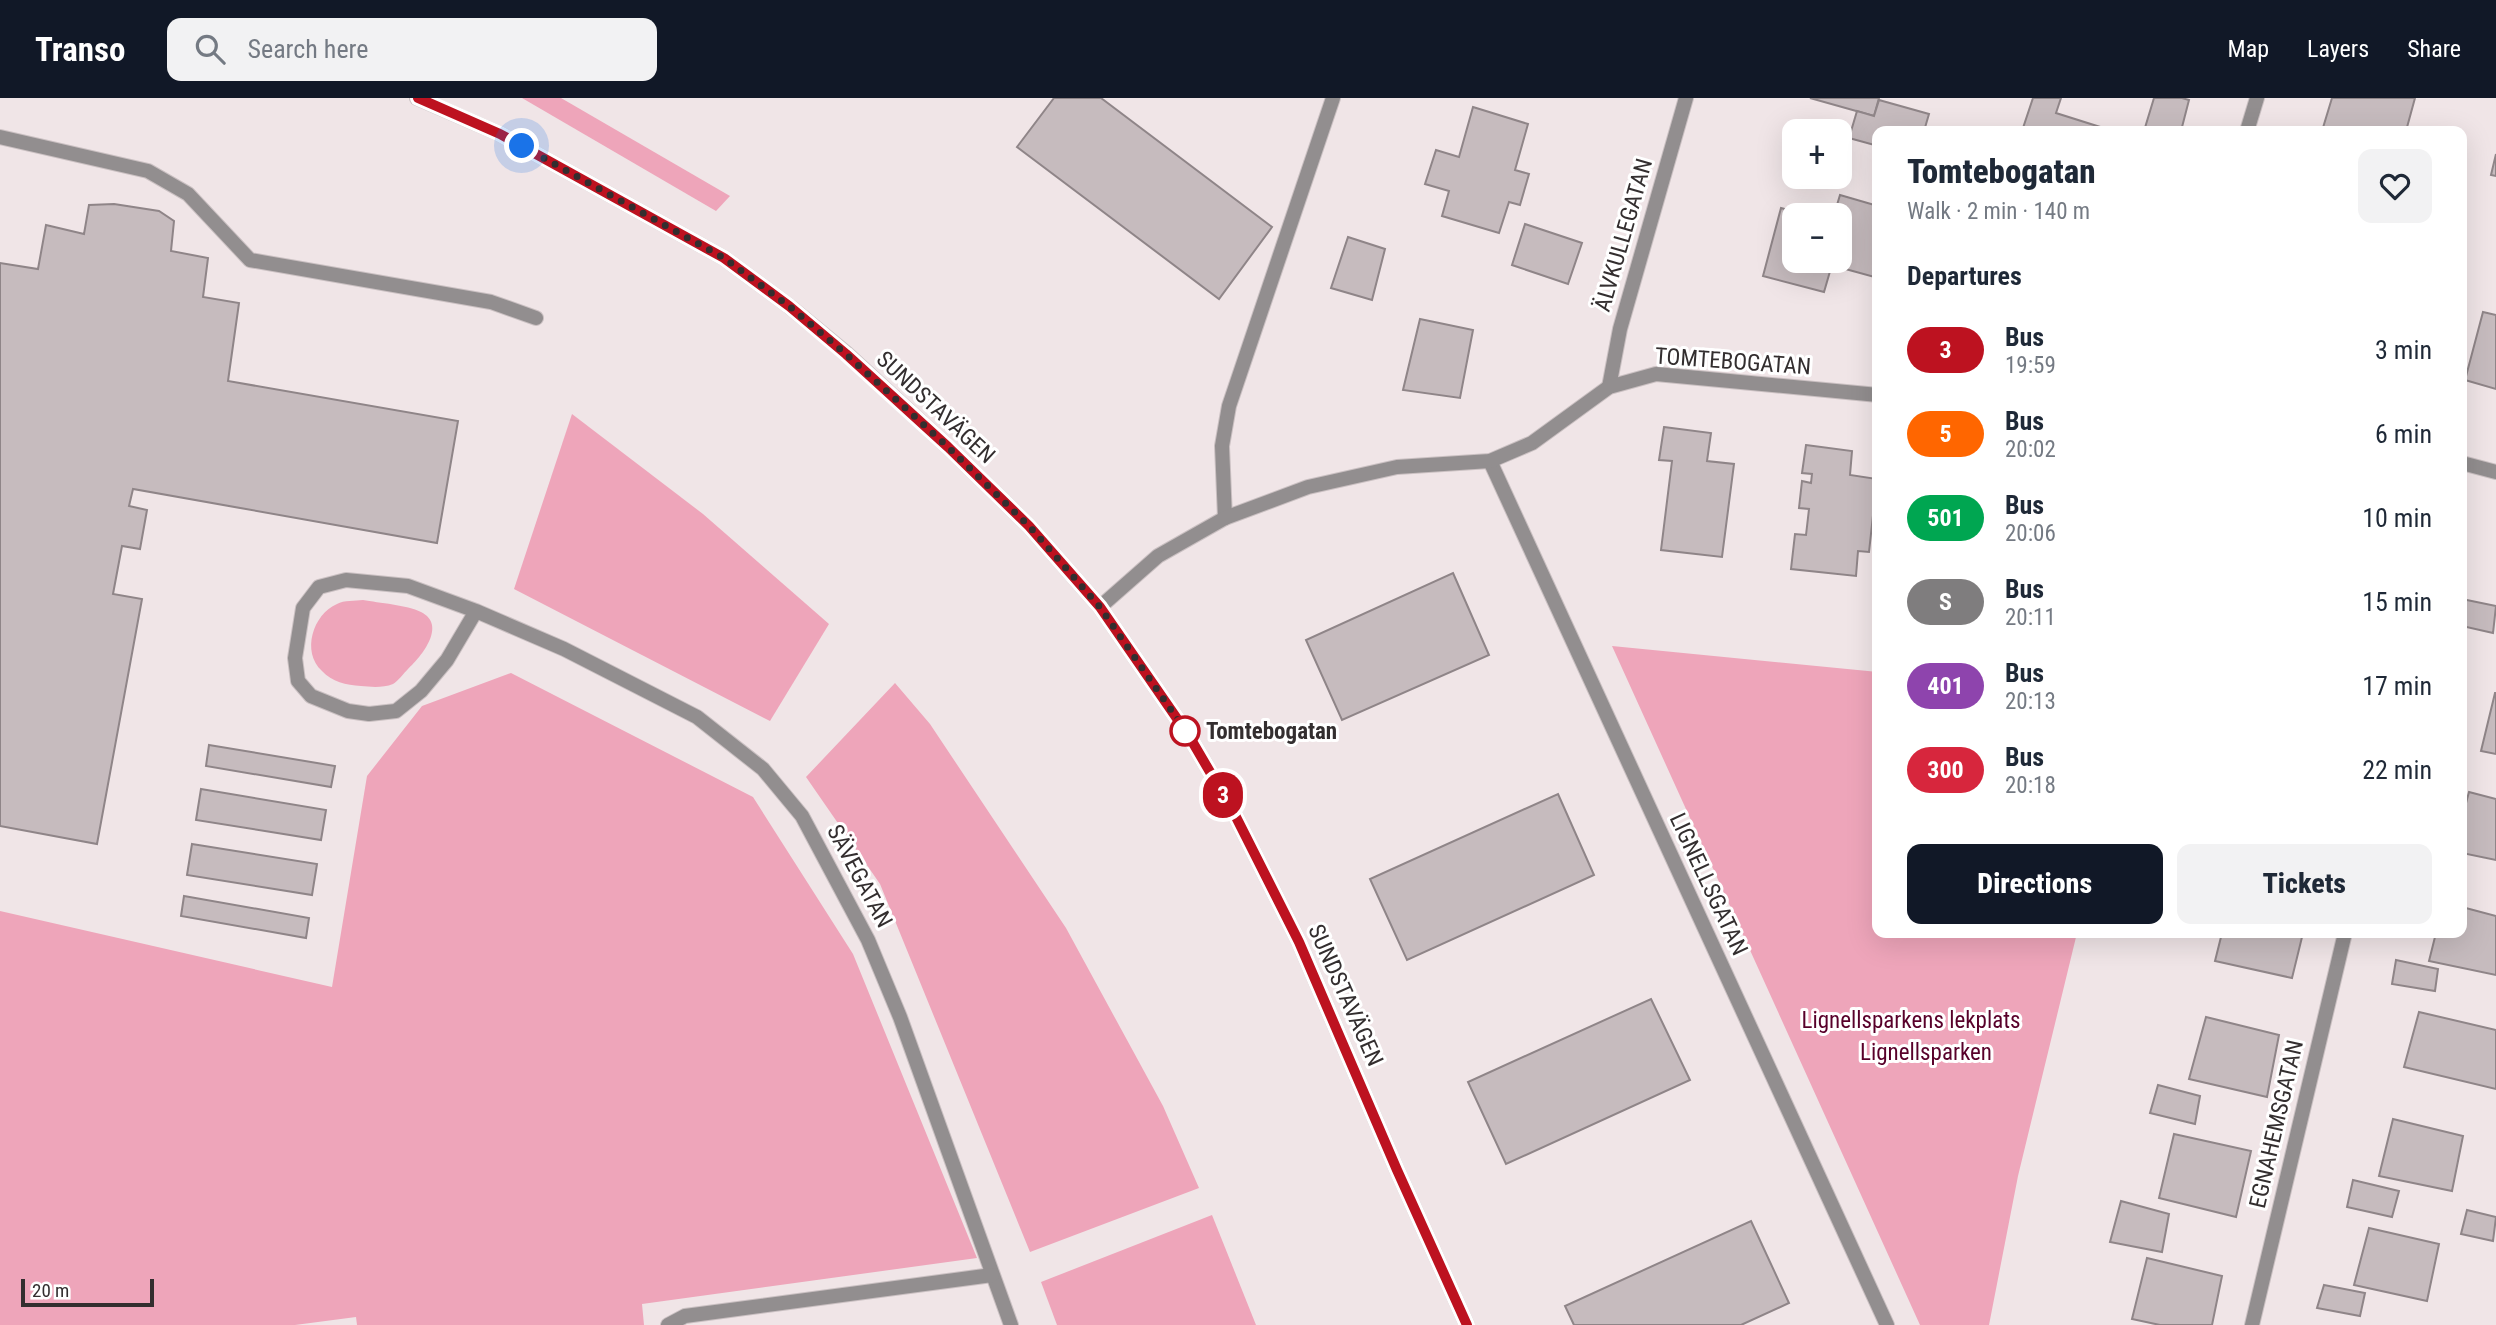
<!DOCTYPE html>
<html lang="en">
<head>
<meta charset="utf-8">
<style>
	:root { --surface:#fff; --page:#f2f2f3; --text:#1f2937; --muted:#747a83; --accent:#111827 }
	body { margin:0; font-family:"Roboto Condensed",sans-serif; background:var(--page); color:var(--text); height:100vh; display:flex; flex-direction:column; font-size:26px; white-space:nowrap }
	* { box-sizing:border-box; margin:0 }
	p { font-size:23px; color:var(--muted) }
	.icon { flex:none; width:38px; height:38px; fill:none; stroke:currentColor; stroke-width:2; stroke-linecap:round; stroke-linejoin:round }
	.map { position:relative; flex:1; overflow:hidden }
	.details { position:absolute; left:1872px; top:28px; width:595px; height:812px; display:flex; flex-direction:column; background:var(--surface); border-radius:14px; box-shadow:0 7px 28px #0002 }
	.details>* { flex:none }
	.badge { padding:0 14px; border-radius:23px; font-size:24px; line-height:46px }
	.buttons { position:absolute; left:1782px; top:21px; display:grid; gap:14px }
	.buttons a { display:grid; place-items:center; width:70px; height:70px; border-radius:14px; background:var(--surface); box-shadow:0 7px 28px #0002; font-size:35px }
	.scale { position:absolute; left:21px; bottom:18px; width:133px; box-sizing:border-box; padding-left:7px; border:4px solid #332e2f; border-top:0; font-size:19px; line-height:24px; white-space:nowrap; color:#332e2f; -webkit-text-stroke:5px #fff; paint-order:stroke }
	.you { position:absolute; width:35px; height:35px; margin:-18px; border:5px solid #fff; border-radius:50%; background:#1a73e8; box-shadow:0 0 0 10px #1a73e833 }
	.map>.badge { position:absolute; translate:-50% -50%; box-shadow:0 0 0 4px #fff }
	h2 { padding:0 35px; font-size:26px; line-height:63px }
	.round { display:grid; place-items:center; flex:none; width:74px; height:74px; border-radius:14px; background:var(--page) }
	.summary { display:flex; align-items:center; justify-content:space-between; height:119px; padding:0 35px }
	h1 { font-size:33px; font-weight:800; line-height:52px }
	.button { display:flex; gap:14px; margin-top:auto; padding:14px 35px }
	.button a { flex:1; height:80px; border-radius:14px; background:var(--accent); color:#fff; font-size:28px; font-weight:800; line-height:80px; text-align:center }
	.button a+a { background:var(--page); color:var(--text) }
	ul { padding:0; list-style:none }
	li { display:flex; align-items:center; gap:21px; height:84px; padding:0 35px }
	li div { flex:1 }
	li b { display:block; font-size:26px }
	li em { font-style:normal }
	li .badge { min-width:77px; font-weight:700; text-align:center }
	header { display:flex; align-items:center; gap:42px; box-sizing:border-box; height:98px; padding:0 35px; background:var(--accent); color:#fff }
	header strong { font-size:33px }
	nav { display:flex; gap:38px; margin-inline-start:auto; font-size:24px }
	.search { width:490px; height:63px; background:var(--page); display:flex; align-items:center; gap:18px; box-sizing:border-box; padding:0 24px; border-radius:14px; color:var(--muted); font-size:26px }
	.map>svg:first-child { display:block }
	.green { fill:#eea5ba }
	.building { fill:#c6bbbe; stroke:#8f8588; stroke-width:2 }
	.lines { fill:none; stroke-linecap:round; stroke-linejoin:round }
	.service-casing { stroke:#cac0c2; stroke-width:16 }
	.minor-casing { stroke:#cac0c2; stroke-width:16 }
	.tertiary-casing { stroke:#cac0c2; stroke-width:16 }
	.service { stroke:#928e8f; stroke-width:14 }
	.minor { stroke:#928e8f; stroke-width:14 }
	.tertiary { stroke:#928e8f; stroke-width:14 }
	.line-casing { stroke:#fff; stroke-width:16 }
	.line { stroke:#bd1220; stroke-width:10 }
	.walk { stroke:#332e2f; stroke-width:7; stroke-dasharray:0 12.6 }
	.stop-dot { fill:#fff; stroke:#bd1220; stroke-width:3.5 }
	.labels { text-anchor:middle; stroke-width:6; stroke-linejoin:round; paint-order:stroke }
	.street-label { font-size:23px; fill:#332e2f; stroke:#fff }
	.stop-label { font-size:23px; font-weight:bold; fill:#332e2f; stroke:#fff; text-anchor:start }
	.park-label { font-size:23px; fill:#58002a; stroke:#fff }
</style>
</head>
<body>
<header>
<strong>Transo</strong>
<div class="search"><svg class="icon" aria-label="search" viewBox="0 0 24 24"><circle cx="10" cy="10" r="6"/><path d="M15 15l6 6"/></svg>Search here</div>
<nav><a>Map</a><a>Layers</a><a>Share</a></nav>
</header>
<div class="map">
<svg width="2496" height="1227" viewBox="0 0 2496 1227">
	<rect width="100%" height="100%" fill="#f0e5e7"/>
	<g class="green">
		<polygon points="522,0 561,0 730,98 716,113"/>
		<polygon points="572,316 703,416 829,526 770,623 514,491"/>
		<path d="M363 502C379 505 407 507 421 514 447 527 422 558 408 571 404 575 398 583 393 586 383 590 371 589 361 588 346 587 332 584 322 573 301 554 313 516 337 506 344 502 355 503 363 502Z"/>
		<polygon points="1612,548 1878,574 1878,835 2077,835 2018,1078 1989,1227 1920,1227"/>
		<polygon points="511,575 753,699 853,856 977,1160 642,1206 644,1227 357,1227 356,1219 295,1227 0,1227 0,813 332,889 367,678 422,608"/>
		<polygon points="895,585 930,626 1066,830 1163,1008 1199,1090 1030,1154 880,786 806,679"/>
		<polygon points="1212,1117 1256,1227 1057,1227 1041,1184"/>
	</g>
	<g class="building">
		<polygon points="1054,0 1101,0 1272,129 1219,201 1017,49"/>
		<polygon points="1810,0 1879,0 1874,18"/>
		<polygon points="2033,0 2061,0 2056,15 2113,33 2022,33"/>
		<polygon points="2154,0 2182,0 2189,2 2181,33 2144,33"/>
		<polygon points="2332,0 2415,0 2406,33 2322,33"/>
		<polygon points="1879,2 1929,16 1924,33 1878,33 1878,48 1849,40 1857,13 1874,18"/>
		<polygon points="1473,9 1528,26 1515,72 1529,76 1520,107 1509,104 1499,135 1442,118 1449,93 1425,86 1436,52 1459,59"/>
		<polygon points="2496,56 2496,78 2491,77"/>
		<polygon points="1840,97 1878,108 1878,180 1831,167 1833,163 1839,163 1839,138 1842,127 1839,126 1839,117 1834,117"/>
		<polygon points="114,106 159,113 174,123 171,153 208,160 203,199 239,205 228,283 458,323 437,445 133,391 129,408 147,412 140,451 122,448 113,496 142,501 97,746 0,728 0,165 38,171 46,127 84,136 89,107"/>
		<polygon points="1781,110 1807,117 1794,117 1794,163 1833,163 1824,194 1763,178"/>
		<polygon points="1525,126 1582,145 1568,186 1512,167"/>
		<polygon points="1348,139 1385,151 1372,202 1331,190"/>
		<polygon points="2483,214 2496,217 2496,291 2465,282"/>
		<polygon points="1420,221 1473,232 1460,300 1403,292"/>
		<polygon points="1664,329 1711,335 1707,363 1734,366 1722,459 1661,452 1672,363 1659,362"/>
		<polygon points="1806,347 1852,353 1850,377 1877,381 1869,454 1858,453 1856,478 1791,471 1795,436 1806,437 1809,411 1799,410 1802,383 1811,385 1812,376 1802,375"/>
		<polygon points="1453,475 1489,557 1342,622 1306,542"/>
		<polygon points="2462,501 2496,508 2493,535 2462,528"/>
		<polygon points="2495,595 2496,595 2496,656 2481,653"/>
		<polygon points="209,647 335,668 331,689 206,668"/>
		<polygon points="201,691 326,712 321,742 196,722"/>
		<polygon points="2469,694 2496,701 2496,762 2462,755 2462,720"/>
		<polygon points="1558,696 1594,777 1407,862 1370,781"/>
		<polygon points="192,746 317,766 312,797 187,777"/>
		<polygon points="184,798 309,820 306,840 181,818"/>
		<polygon points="2462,809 2496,818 2496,877 2429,863 2436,835 2462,835"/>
		<polygon points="2222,835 2303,835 2292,880 2215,863"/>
		<polygon points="2396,862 2438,871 2435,893 2392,886"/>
		<polygon points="1651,901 1690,982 1506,1066 1468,984"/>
		<polygon points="2419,914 2496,932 2496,991 2404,969"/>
		<polygon points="2206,919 2279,937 2267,999 2189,981"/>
		<polygon points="2158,987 2200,998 2195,1026 2150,1015"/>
		<polygon points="2393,1021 2463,1038 2452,1093 2379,1078"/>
		<polygon points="2174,1036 2251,1053 2236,1119 2159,1100"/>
		<polygon points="2353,1082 2399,1093 2392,1119 2347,1109"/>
		<polygon points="2121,1103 2169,1116 2162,1154 2110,1144"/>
		<polygon points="2467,1112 2496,1119 2493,1143 2461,1136"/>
		<polygon points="1751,1123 1789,1205 1741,1227 1574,1227 1565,1208"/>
		<polygon points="2369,1130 2439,1146 2427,1203 2354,1187"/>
		<polygon points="2147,1160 2222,1178 2212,1227 2160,1227 2132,1221"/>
		<polygon points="2324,1187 2365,1195 2360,1218 2317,1210"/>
	</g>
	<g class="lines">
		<g class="service-casing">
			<g id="service">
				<polyline points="0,39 148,73 188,96 250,162 491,204 536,220"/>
				<polyline points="1225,420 1222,348 1229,308 1333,0"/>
				<polyline points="476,513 447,562 421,593 396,613 369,616 348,613 311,598 298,583 295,560 303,510 319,489 346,482 408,488 476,513 564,551 697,619 763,671 802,718 868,842 900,919 1011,1227"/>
				<polyline points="668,1227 685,1218 992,1177"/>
			</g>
		</g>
		<g class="minor-casing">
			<g id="minor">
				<polyline points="2247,33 2257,0"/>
				<polyline points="1609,289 1620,231 1686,0"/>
				<polyline points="1490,363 1887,1227"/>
				<polyline points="2462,365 2496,374"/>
				<polyline points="1100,509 1158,458 1225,420 1308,389 1397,369 1490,363 1532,345 1609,289 1656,276 1878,297"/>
				<polyline points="2252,1227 2345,835"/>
			</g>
		</g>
		<g class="tertiary-casing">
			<polyline id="tertiary" points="417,0 500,36 724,160 789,208 846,255 948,349 1029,428 1100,509 1189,638 1234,715 1299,844 1397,1072 1467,1227"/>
		</g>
		<use href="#service" class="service"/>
		<use href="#minor" class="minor"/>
		<use href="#tertiary" class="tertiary"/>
	</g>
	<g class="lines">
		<g class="line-casing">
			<polyline id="line" points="418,0 500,36 724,160 789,208 846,256 948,349 1029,428 1100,509 1189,638 1234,715 1299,844 1397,1072 1467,1227"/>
		</g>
		<use href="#line" class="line"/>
		<polyline class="walk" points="522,48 724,160 789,208 846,256 948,349 1029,428 1100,509 1189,638 1185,633"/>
	</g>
	<circle class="stop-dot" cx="1185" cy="633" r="14"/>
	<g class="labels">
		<g class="street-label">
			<text transform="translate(1623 137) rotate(-74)" y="8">ÄLVKULLEGATAN</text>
			<text transform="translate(1733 263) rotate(4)" y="8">TOMTEBOGATAN</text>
			<text transform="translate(936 309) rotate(43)" y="8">SUNDSTAVÄGEN</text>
			<text transform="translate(860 778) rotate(62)" y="8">SÄVEGATAN</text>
			<text transform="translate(1709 786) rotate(65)" y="8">LIGNELLSGATAN</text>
			<text transform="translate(1346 897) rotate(66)" y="8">SUNDSTAVÄGEN</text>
			<text transform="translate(2276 1026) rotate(-77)" y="8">EGNAHEMSGATAN</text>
		</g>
		<g class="stop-label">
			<text x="1206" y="641">Tomtebogatan</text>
		</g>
		<g class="park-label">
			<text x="1911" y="930">Lignellsparkens lekplats</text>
			<text x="1926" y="962">Lignellsparken</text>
		</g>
	</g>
</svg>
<div class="buttons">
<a>+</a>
<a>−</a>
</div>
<div class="scale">20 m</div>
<div class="you" style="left:522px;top:48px"></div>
<b class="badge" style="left:1223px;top:697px;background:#bd1220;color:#fff">3</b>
<section class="details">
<div class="summary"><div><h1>Tomtebogatan</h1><p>Walk · 2 min · 140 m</p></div><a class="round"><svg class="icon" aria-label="heart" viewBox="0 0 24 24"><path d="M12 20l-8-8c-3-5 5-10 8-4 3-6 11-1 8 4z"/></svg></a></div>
<h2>Departures</h2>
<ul>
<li><span class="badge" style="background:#bd1220;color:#fff">3</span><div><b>Bus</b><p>19:59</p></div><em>3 min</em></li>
<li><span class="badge" style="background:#f60;color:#fff">5</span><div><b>Bus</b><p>20:02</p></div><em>6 min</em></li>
<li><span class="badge" style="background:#00a651;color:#fff">501</span><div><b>Bus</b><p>20:06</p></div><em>10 min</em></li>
<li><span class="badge" style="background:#7f7d7e;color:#fff">S</span><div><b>Bus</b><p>20:11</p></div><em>15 min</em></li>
<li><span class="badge" style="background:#8e44ad;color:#fff">401</span><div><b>Bus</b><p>20:13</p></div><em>17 min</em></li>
<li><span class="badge" style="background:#d7263d;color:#fff">300</span><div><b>Bus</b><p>20:18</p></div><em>22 min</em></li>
</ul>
<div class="button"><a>Directions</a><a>Tickets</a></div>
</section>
</div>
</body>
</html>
